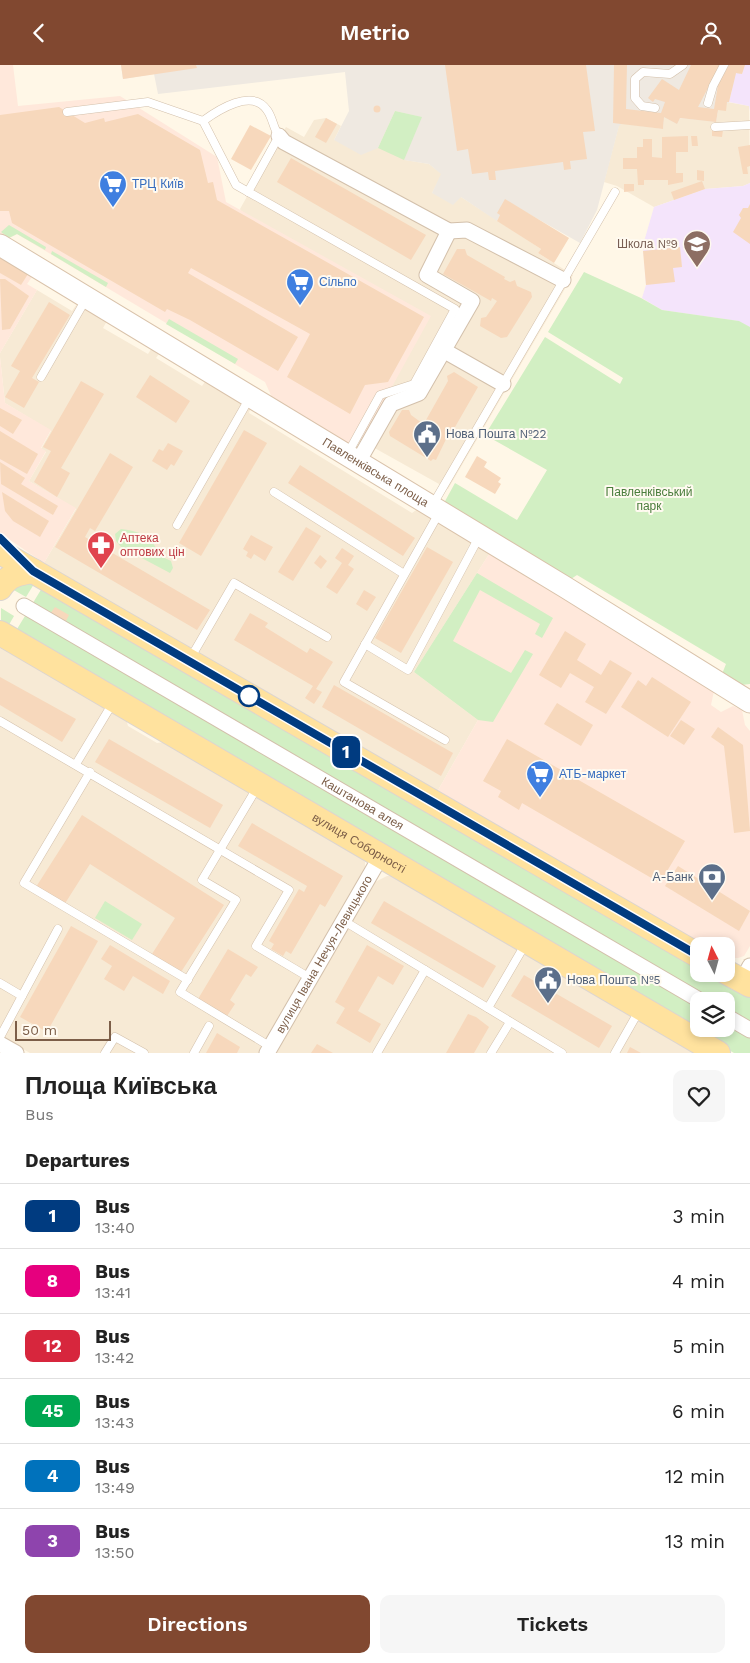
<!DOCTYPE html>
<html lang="en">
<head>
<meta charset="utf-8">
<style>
	:root { --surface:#fff; --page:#f6f6f6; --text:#222; --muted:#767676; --line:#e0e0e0; --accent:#814830 }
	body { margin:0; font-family:"Work Sans",sans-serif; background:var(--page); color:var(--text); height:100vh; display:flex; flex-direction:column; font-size:19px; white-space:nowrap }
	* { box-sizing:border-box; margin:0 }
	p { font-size:16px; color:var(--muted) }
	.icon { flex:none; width:28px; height:28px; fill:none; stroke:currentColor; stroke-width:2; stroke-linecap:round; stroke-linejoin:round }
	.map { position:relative; height:988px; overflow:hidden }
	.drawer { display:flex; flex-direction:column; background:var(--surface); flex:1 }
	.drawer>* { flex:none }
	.badge { padding:0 10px; border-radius:8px; font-size:18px; line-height:32px }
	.needle { width:32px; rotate:354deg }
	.tools { position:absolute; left:690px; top:872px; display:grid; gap:10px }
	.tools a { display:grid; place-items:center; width:45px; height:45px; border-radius:10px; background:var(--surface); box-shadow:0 2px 8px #0003; font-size:25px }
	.scale { position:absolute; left:15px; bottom:12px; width:96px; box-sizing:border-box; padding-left:5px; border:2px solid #7c5e48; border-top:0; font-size:14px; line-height:18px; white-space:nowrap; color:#7c5e48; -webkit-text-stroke:4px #fffaf0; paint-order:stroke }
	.map>.badge { position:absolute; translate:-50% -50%; box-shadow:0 0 0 2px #fff }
	h2 { padding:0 25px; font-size:19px; line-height:45px }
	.round { display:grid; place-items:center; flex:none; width:52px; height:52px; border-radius:10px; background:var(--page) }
	.headline { display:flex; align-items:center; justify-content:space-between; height:85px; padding:0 25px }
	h1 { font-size:24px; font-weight:600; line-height:38px }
	.button { display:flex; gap:10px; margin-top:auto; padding:10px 25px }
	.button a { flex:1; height:58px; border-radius:10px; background:var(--accent); color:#fff; font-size:20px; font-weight:600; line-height:58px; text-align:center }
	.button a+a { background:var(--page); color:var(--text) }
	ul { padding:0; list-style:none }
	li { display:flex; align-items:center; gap:15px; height:65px; padding:0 25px; border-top:1px solid var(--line) }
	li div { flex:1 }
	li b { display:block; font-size:19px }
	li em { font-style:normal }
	li .badge { min-width:55px; font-weight:700; text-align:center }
	header { display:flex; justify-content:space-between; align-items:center; height:65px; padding:0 25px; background:var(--accent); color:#fff; font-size:22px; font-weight:600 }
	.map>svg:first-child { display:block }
	.residential { fill:#f7ead5 }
	.commercial { fill:#ffe8db }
	.industrial { fill:#efe9e1 }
	.education { fill:#f4e4fb }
	.green { fill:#d2efc3; fill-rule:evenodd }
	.building { fill:#f7d8bc }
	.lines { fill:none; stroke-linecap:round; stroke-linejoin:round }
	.lane-casing { stroke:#d3c0ab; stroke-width:9 }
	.street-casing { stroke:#d3c0ab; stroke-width:17 }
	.secondary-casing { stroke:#d9c2aa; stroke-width:23 }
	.primary-casing { stroke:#ddd5cf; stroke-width:26 }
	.lane { stroke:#fff; stroke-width:8 }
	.street { stroke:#fff; stroke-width:15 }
	.secondary { stroke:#fff; stroke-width:21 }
	.primary { stroke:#ffe29e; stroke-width:24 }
	.line-casing { stroke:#fff; stroke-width:11 }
	.line { stroke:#003b80; stroke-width:8 }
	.stop-dot { fill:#fff; stroke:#003b80; stroke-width:2.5 }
	.labels { text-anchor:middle; stroke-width:4; stroke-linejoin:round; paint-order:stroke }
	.shop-label { font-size:12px; fill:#366cbe; stroke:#fffaf0; text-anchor:start }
	.education-label { font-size:12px; fill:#785e54; stroke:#fffaf0; text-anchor:end }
	.service-label { font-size:12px; fill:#4e5e75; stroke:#fffaf0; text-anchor:start }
	.street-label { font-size:12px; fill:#7c5e48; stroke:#fffaf0 }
	.park-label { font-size:12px; fill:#4a7d3c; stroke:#fffaf0 }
	.health-label { font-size:12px; fill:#be3a42; stroke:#fffaf0; text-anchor:start }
</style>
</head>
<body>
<header><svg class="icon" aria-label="back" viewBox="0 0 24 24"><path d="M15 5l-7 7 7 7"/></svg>Metrio<svg class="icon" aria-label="person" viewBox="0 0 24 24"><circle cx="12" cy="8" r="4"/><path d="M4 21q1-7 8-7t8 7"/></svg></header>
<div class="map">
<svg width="750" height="988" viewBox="0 0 750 988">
	<rect width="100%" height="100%" fill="#fff7e7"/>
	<g class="residential">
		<polygon points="727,37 749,41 750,118 743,121 705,124 654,142 617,121 604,117 619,60 621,58 663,64 664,52 716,56 718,45"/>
		<polygon points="395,46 422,52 405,95 429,99 442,109 432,128 461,132 541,184 538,188 573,210 448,424 362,376 240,144 286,62 304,72 314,55 326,53 341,61 334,75 378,83"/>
		<polygon points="37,225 72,246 79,236 108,254 103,263 148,289 153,281 161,286 156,293 202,321 207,314 251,340 249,348 412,448 419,443 491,486 414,607 478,655 437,727 44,498 76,444 29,416 46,387 41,384 51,366 5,338 0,292 0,288"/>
		<polygon points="0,581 126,654 128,661 157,678 165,677 359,790 365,797 365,804 362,811 259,988 30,988 0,971"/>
		<polygon points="387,811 392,811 699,988 276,988 375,817"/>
	</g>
	<g class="commercial">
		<polygon points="0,0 13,0 18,41 120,31 217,92 226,137 431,251 362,376 350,382 274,337 265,317 17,169 9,173 0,168"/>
		<polygon points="0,188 34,209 27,219 37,225 0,288"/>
		<polygon points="0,292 5,338 51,365 41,383 46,386 29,416 76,443 44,498 0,468"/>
		<polygon points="491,486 714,626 711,640 721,647 733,641 742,645 745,660 750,666 750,881 744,891 738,893 726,893 726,881 702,881 437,727 478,655 414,607"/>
	</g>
	<polygon class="industrial" points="121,0 745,0 730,29 729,37 718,45 716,57 680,53 677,59 664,52 663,64 622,58 619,61 597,145 580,178 508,137 497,156 461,132 453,140 432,128 441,109 429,99 404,95 421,52 395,46 378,83 361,90 334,75 349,46 345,7 158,29 154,9 123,14"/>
	<g class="education">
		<polygon points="744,0 750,0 750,46 749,41 729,37 736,8 742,9"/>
		<polygon points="750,118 750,262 738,256 662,245 642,233 646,220 643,180 654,142 705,124 743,121"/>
	</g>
	<g class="green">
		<polygon points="395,46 422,52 404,95 378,83"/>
		<polygon points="9,160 46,182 45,185 17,169 9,173 1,167"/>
		<polygon points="52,186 108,218 106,222 51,189"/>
		<polygon points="584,207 641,233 662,245 739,256 750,262 750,619 741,620 722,609 726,599 577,510 571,514 444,438 455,418 517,455 547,405 485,370 545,272 620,319 623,313 548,267"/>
		<polygon points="169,254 238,294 235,299 166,259"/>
		<path d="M121 464C130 465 141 467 148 473 159 483 156 490 171 496L173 503 170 508 121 482 116 476 115 469Z"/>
		<polygon points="477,508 553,553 542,573 535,569 540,559 480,525 453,576 511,608 525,585 533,589 493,657 478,655 414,607"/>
		<polygon points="22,519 34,519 26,532 12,524"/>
		<path d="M42 523 699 901V909H712L750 931V988H734L14 569ZM699 936H726V964H699Z"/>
		<polygon points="1,543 14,551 6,565 1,555"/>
		<polygon points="105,836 142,859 132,875 95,853"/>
	</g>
	<g class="building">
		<polygon points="121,0 196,0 197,3 123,14"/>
		<polygon points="445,0 586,0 595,66 583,67 587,94 570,96 571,104 564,105 563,97 495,106 496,115 489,115 488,107 472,109 468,84 457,86"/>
		<polygon points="614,0 627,0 626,44 661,48 665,37 655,34 653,37 648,33 662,14 679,25 691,0 720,0 698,42 714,44 718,20 729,0 745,0 742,9 736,8 729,37 727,37 726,46 718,45 716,57 680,53 677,59 664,52 663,64 613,58"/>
		<circle cx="377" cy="44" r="3.5"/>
		<polygon points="59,42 85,58 104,53 105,57 138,49 200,85 208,118 213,117 217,135 424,252 388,317 365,320 350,349 287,312 310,269 191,203 188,208 298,272 278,306 190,255 167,244 165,247 12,158 9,146 0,146 0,50"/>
		<polygon points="326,53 337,59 326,78 315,72"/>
		<polygon points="250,60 271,71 251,105 231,94"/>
		<polygon points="712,65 723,65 722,72 712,71"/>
		<polygon points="688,71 688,87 676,87 676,108 683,108 683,117 668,120 668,115 644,115 644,120 638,120 637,104 623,104 623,93 637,93 637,82 643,82 643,74 652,74 652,92 662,93 662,72"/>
		<polygon points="691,71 697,71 698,81 692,81"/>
		<polygon points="750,80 750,101 747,102 748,109 743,109 738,82"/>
		<polygon points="291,93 426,170 411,195 277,117"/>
		<polygon points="697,105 704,106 704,116 697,115"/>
		<polygon points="702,116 705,124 674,135 671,127"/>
		<polygon points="624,119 634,119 634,126 624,127"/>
		<polygon points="505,134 569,173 554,198 538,188 541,184 497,156 500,150 497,148"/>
		<polygon points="750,139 750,179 733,167 741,153 739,150 743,143 748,143"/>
		<polygon points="680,182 682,202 673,203 675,217 646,220 643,186"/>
		<polygon points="457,184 465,184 467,190 505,212 504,214 510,217 515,215 517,221 531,227 532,232 507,272 501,273 480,261 481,253 486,252 497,236 492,233 491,236 443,209"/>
		<polygon points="0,193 28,209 21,220 0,208"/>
		<polygon points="0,214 5,214 29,231 10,264 2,265"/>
		<polygon points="49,237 70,250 32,313 39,317 24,343 5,332 20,306 11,301"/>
		<polygon points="454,307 478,322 451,369 449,368 436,395 433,394 431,396 390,371 389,367 402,345 409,345 411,350 426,361 429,356 426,355 448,316 447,311"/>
		<polygon points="150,310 190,336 176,358 136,332"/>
		<polygon points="81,316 104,329 61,403 70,408 57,432 34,417 51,386 43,382"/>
		<polygon points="0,343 22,355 13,369 0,361"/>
		<polygon points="244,365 267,378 201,491 179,478"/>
		<polygon points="0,366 38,389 27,409 0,394"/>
		<polygon points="168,378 183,386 174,401 171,399 167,405 152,396 159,384 163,386"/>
		<polygon points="110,388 133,402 95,466 90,463 85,472 210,545 197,565 55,482"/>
		<polygon points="477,391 487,397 484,402 501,413 498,417 501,419 495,429 465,412"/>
		<polygon points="0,397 25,413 21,419 58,441 53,450 1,419"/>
		<polygon points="300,400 415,473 403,491 288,418"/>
		<polygon points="2,427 49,456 40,472 13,456 5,446"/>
		<polygon points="306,462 321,471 293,516 278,507"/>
		<polygon points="251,470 273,482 265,496 254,489 251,494 246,491 248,487 243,484"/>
		<polygon points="427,482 453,497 401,588 375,573"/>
		<polygon points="342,483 354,491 348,500 354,504 337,529 326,522 342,498 335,493"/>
		<polygon points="320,490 327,496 321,504 314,498"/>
		<polygon points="364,525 376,532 367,546 356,539"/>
		<polygon points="55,542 69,550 65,558 50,549"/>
		<polygon points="250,548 268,558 265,562 307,588 310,583 333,597 316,624 322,627 314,639 305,633 313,621 234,575"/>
		<polygon points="565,566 586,579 577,595 601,610 610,595 632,608 606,649 585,637 594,622 570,608 561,623 539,610"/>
		<polygon points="0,612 76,654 62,677 0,640"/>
		<polygon points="652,612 691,637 668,672 621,642 638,615 646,621"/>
		<polygon points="334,620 453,688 441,711 322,642"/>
		<polygon points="557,638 593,660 581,681 544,659"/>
		<polygon points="681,655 695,664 684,680 670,671"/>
		<polygon points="718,662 743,680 750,766 734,768 724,681 711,672"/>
		<polygon points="109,674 223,740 210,763 95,697"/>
		<polygon points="507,674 685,776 660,818 522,738 519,745 498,732 501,726 483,716"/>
		<polygon points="82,750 224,840 181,907 152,889 175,853 90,799 64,840 36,822"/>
		<polygon points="252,758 343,811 325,842 320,839 291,889 286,886 283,891 271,884 274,879 269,876 299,824 304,827 307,821 238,781"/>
		<polygon points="678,801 750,846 739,866 665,821"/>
		<polygon points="384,836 496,901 483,923 371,858"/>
		<polygon points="71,861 98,876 47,967 20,952"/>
		<polygon points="110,880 170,916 163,929 133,911 124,926 104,914 112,901 101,894"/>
		<polygon points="367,880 404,901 393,920 378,911 358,946 381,959 370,978 336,958 345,943 335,937"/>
		<polygon points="228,884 258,902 251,912 246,909 230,935 235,939 227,951 198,934"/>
		<polygon points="524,910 612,961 599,983 511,931"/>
		<polygon points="468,949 476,952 489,962 474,988 446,988"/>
		<polygon points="217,968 240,982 237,988 206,988"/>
		<polygon points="317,979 333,988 311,988"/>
		<polygon points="630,982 641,988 627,988"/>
	</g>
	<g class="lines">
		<g class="lane-casing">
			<g id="lane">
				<polyline points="708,38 713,21 724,0"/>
				<polyline points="655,43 642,41 635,33 635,14 643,7 670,9 683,0"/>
				<polyline points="67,47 148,37 203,56 236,120 455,244 414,319 380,330 348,388"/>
				<path d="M203 56C218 45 252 23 267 45 273 53 273 63 279 71L248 127"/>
				<polyline points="715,62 750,60"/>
				<polyline points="41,312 86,234"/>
				<polyline points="274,427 404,509"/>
				<polyline points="432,441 615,127"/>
				<polyline points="439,448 344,617 445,675"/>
				<polyline points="177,460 249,334"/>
				<polyline points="365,579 408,605 479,472"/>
				<polyline points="190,594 234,518 327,572"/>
				<polyline points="0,656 289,825 256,881 310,913"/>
				<polyline points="76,699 114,636"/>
				<polyline points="90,707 24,818 188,915"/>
				<polyline points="258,721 202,815 236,835 180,927 271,982"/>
				<polyline points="344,856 562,988"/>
				<polyline points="0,918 22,931"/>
				<polyline points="488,943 526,878"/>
				<polyline points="0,972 58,864"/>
				<polyline points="105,988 115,972 144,988"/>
				<polyline points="194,988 209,961"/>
				<polyline points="377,988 425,905"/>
				<polyline points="491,988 510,957"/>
				<polyline points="615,988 640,944"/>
			</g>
		</g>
		<g class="street-casing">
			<g id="street">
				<polyline points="279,71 284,77 449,166 467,165 563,215"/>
				<polyline points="443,285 503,319"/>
				<polyline points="358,397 391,339 419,328 472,236 427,210 449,166"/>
				<path id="s1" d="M24 541 701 936"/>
				<polyline points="742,916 750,901"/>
				<polyline points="726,951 750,965"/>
				<polyline points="0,979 16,988"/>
				<path id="s2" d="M267 988 381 791"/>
			</g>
		</g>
		<g class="secondary-casing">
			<g id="secondary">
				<path id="s3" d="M0 180 565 522 750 637"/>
			</g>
		</g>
		<g class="primary-casing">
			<g id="primary">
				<polyline points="0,487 699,891"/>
				<path d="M0 523C8 510 19 508 33 506"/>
				<path id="s4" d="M0 568 718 988"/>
				<polyline points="726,907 750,920"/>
			</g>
		</g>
		<use href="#lane" class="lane"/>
		<use href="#street" class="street"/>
		<use href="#secondary" class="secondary"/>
		<use href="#primary" class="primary"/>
	</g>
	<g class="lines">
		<g class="line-casing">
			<polyline id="line" points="0,473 33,506 699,891"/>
		</g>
		<use href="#line" class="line"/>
	</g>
	<defs>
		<g id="supermarket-pin" transform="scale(1.4375)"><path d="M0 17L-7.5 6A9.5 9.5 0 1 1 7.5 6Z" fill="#3f7fe0" stroke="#fffaf0"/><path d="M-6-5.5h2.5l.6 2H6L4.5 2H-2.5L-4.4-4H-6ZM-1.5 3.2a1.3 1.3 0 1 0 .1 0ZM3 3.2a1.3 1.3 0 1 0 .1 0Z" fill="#fff"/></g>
		<g id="school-pin" transform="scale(1.4375)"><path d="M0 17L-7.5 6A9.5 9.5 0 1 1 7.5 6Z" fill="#8d6e63" stroke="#fffaf0"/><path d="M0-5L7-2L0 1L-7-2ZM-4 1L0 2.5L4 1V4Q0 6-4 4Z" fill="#fff"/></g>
		<g id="civic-pin" transform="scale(1.4375)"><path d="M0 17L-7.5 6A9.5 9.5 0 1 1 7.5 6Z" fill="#5c6f8a" stroke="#fffaf0"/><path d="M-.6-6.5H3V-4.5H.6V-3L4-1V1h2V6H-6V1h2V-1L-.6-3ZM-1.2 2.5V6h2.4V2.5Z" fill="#fff"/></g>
		<g id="pharmacy-pin" transform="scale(1.4375)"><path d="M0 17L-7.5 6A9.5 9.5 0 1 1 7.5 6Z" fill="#e0444e" stroke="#fffaf0"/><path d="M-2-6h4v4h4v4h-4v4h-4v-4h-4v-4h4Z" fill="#fff"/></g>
		<g id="bank-pin" transform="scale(1.4375)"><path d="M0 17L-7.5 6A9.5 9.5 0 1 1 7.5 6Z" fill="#5c6f8a" stroke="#fffaf0"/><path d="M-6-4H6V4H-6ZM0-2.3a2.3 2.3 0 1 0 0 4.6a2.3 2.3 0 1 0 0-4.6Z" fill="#fff"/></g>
	</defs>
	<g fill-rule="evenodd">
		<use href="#supermarket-pin" x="113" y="119"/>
		<use href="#school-pin" x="697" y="179"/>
		<use href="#supermarket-pin" x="300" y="217"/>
		<use href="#civic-pin" x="427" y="369"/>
		<use href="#pharmacy-pin" x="101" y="480"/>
		<use href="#supermarket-pin" x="540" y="709"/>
		<use href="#bank-pin" x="712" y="812"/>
		<use href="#civic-pin" x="548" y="915"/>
	</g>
	<circle class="stop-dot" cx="249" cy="631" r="10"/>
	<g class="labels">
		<g class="shop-label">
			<text x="132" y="123">ТРЦ Київ</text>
			<text x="319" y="221">Сільпо</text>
			<text x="559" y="713">АТБ-маркет</text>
		</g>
		<g class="education-label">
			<text x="678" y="183">Школа №9</text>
		</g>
		<g class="service-label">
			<text x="446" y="373">Нова Пошта №22</text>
			<text x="693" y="816" text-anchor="end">А-Банк</text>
			<text x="567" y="919">Нова Пошта №5</text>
		</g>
		<g class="street-label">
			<text dy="4" stroke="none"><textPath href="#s3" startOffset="439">Павленківська площа</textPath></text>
			<text dy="4" stroke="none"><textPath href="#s1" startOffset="392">Каштанова алея</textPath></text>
			<text dy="4" stroke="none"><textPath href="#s4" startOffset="416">вулиця Соборності</textPath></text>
			<text dy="4" stroke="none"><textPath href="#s2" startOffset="114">вулиця Івана Нечуя-Левицького</textPath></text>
		</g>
		<g class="park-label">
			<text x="649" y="431">Павленківський<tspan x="649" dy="14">парк</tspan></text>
		</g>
		<g class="health-label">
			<text x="120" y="477">Аптека<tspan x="120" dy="14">оптових цін</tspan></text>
		</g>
	</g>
</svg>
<div class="tools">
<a><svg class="needle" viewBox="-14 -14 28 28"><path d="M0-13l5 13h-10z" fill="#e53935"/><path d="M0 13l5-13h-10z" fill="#767676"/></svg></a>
<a><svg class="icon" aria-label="layers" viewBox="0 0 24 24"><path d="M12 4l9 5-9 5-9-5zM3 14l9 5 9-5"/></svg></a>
</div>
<div class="scale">50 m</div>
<b class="badge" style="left:346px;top:687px;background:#003b80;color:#fff">1</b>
</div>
<section class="drawer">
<div class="headline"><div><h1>Площа Київська</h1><p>Bus</p></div><a class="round"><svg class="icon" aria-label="heart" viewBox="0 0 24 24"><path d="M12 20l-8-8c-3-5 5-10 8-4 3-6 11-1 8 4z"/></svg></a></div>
<h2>Departures</h2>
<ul>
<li><span class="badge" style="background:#003b80;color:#fff">1</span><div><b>Bus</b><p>13:40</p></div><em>3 min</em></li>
<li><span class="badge" style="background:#e6007e;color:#fff">8</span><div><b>Bus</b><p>13:41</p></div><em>4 min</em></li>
<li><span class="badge" style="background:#d7263d;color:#fff">12</span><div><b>Bus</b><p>13:42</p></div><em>5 min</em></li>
<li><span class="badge" style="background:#00a651;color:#fff">45</span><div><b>Bus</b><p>13:43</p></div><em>6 min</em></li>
<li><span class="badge" style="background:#0072bc;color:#fff">4</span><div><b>Bus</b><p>13:49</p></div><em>12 min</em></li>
<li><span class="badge" style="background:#8e44ad;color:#fff">3</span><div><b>Bus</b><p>13:50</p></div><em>13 min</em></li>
</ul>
<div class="button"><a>Directions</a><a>Tickets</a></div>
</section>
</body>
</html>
